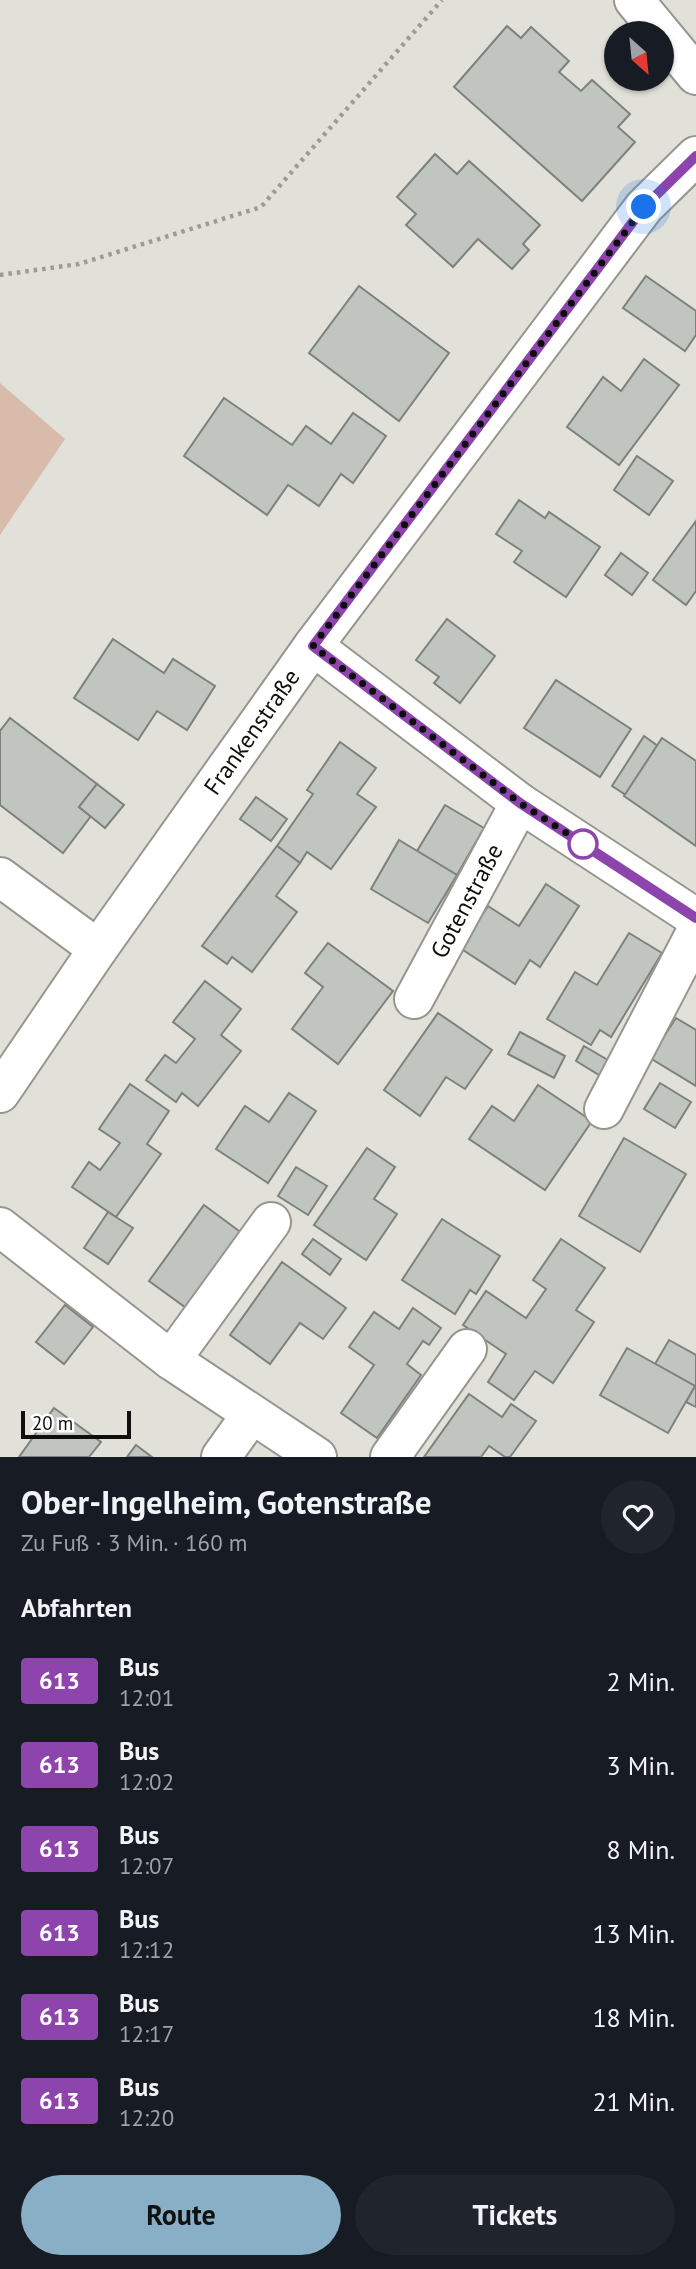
<!DOCTYPE html>
<html lang="de">
<head>
<meta charset="utf-8">
<style>
	:root { --surface:#171b24; --page:#20242c; --text:#f1f3f6; --muted:#9ea1a6; --accent:#89afc7 }
	body { margin:0; font-family:"PT Sans",sans-serif; background:var(--page); color:var(--text); height:100vh; display:flex; flex-direction:column; font-size:26px; white-space:nowrap }
	* { box-sizing:border-box; margin:0 }
	p { font-size:23px; color:var(--muted) }
	.icon { flex:none; width:38px; height:38px; fill:none; stroke:currentColor; stroke-width:2; stroke-linecap:round; stroke-linejoin:round }
	.map { position:relative; height:1457px; overflow:hidden }
	.panel { display:flex; flex-direction:column; background:var(--surface); flex:1 }
	.panel>* { flex:none }
	.badge { padding:0 14px; border-radius:5px; font-size:24px; line-height:46px }
	.needle { width:46px; rotate:153deg }
	.fabs { position:absolute; left:604px; top:21px; display:grid; gap:14px }
	.fabs a { display:grid; place-items:center; width:70px; height:70px; border-radius:50%; background:var(--surface); box-shadow:0 2px 5px #0004; font-size:35px }
	.scale { position:absolute; left:21px; bottom:18px; width:110px; box-sizing:border-box; padding-left:7px; border:4px solid #0e0e0c; border-top:0; font-size:19px; line-height:24px; white-space:nowrap; color:#0e0e0c; -webkit-text-stroke:5px #fffffe; paint-order:stroke }
	.you { position:absolute; width:35px; height:35px; margin:-18px; border:5px solid #fff; border-radius:50%; background:#1a73e8; box-shadow:0 0 0 10px #1a73e833 }
	.map>.badge { position:absolute; translate:-50% -50%; box-shadow:0 0 0 4px #fff }
	h2 { padding:0 21px; font-size:26px; line-height:63px }
	.round { display:grid; place-items:center; flex:none; width:74px; height:74px; border-radius:37px; background:var(--page) }
	.overview { display:flex; align-items:center; justify-content:space-between; height:119px; padding:0 21px }
	h1 { font-size:33px; font-weight:600; line-height:52px }
	.button { display:flex; gap:14px; margin-top:auto; padding:14px 21px }
	.button a { flex:1; height:80px; border-radius:42px; background:var(--accent); color:#111; font-size:28px; font-weight:600; line-height:80px; text-align:center }
	.button a+a { background:var(--page); color:var(--text) }
	ul { padding:0; list-style:none }
	li { display:flex; align-items:center; gap:21px; height:84px; padding:0 21px }
	li div { flex:1 }
	li b { display:block; font-size:26px }
	li em { font-style:normal }
	li .badge { min-width:77px; font-weight:700; text-align:center }
	.map>svg:first-child { display:block }
	.green { fill:#d8bbaa }
	.building { fill:#c1c5bf; stroke:#7e827c; stroke-width:2 }
	.lines { fill:none; stroke-linecap:round; stroke-linejoin:round }
	.minor-casing { stroke:#96968f; stroke-width:42 }
	.path { stroke:#9c9c96; stroke-width:4.5; stroke-dasharray:3.5 5; stroke-linecap:butt }
	.minor { stroke:#fff; stroke-width:38 }
	.line-casing { stroke:#fff; stroke-width:16 }
	.line { stroke:#8e44ad; stroke-width:10 }
	.walk { stroke:#0e0e0c; stroke-width:7; stroke-dasharray:0 12.6 }
	.stop-dot { fill:#fff; stroke:#8e44ad; stroke-width:3.5 }
	.labels { text-anchor:middle; stroke-width:6; stroke-linejoin:round; paint-order:stroke }
	.street-label { font-size:24px; fill:#0e0e0c; stroke:#fffffe }
</style>
</head>
<body>
<div class="map">
<svg width="696" height="1457" viewBox="0 0 696 1457">
	<rect width="100%" height="100%" fill="#e1e1d9"/>
	<polygon class="green" points="0,383 65,439 0,535"/>
	<g class="building">
		<polygon points="507,26 521,38 531,27 569,61 559,72 581,91 592,80 630,114 618,127 635,142 582,201 454,87"/>
		<polygon points="435,154 457,174 469,161 540,225 523,244 529,250 512,269 478,239 453,267 406,225 416,214 397,197"/>
		<polygon points="646,276 696,311 696,335 685,351 623,308"/>
		<polygon points="359,286 449,353 399,421 309,353"/>
		<polygon points="644,359 679,385 619,465 567,427 603,377 621,391"/>
		<polygon points="224,398 292,445 306,426 331,444 353,413 386,436 353,483 341,474 319,506 288,485 267,515 184,456"/>
		<polygon points="637,456 673,481 649,515 614,490"/>
		<polygon points="519,500 545,518 549,512 600,547 566,597 514,562 522,551 496,534"/>
		<polygon points="696,521 696,591 686,605 653,580"/>
		<polygon points="621,553 648,573 632,595 605,575"/>
		<polygon points="447,619 495,656 460,703 434,683 439,677 416,660"/>
		<polygon points="113,639 164,673 173,659 215,686 187,730 157,711 138,740 74,698"/>
		<polygon points="556,680 631,729 600,777 524,728"/>
		<polygon points="10,718 97,784 79,807 91,816 63,853 0,805 0,731"/>
		<polygon points="644,736 658,746 626,795 612,786"/>
		<polygon points="662,738 696,761 696,846 624,796"/>
		<polygon points="340,742 376,768 357,794 376,807 331,869 307,852 300,863 277,846 313,794 307,790"/>
		<polygon points="97,784 124,805 105,828 79,807"/>
		<polygon points="256,797 287,819 271,841 240,819"/>
		<polygon points="445,805 484,828 457,875 417,851"/>
		<polygon points="399,840 457,875 428,923 371,889"/>
		<polygon points="277,846 300,863 276,896 297,912 252,972 232,957 227,964 202,946"/>
		<polygon points="546,884 579,906 540,967 530,960 515,984 460,948 488,906 519,926"/>
		<polygon points="629,933 662,953 611,1037 600,1030 591,1045 547,1019 575,972 597,985"/>
		<polygon points="328,943 393,991 338,1064 292,1029 323,987 305,973"/>
		<polygon points="205,981 241,1009 221,1035 241,1051 198,1106 182,1093 176,1102 146,1080 165,1055 176,1063 195,1039 173,1022"/>
		<polygon points="438,1013 492,1050 465,1089 446,1077 420,1116 384,1090"/>
		<polygon points="676,1018 696,1030 696,1086 650,1058"/>
		<polygon points="520,1032 565,1056 554,1078 508,1054"/>
		<polygon points="584,1046 613,1063 604,1078 576,1061"/>
		<polygon points="660,1083 691,1102 675,1128 644,1109"/>
		<polygon points="130,1084 169,1111 147,1144 161,1154 116,1217 72,1187 89,1162 100,1170 120,1143 99,1129"/>
		<polygon points="538,1085 592,1121 545,1190 469,1139 492,1106 514,1121"/>
		<polygon points="289,1093 316,1111 268,1183 216,1149 245,1106 269,1122"/>
		<polygon points="624,1138 686,1174 640,1252 579,1216"/>
		<polygon points="367,1148 395,1167 374,1199 397,1214 366,1260 314,1225"/>
		<polygon points="296,1167 327,1186 308,1215 278,1196"/>
		<polygon points="204,1205 243,1234 189,1310 149,1281"/>
		<polygon points="108,1212 133,1228 108,1264 84,1248"/>
		<polygon points="442,1219 500,1256 476,1294 470,1290 455,1314 402,1280"/>
		<polygon points="313,1239 341,1259 330,1275 302,1254"/>
		<polygon points="561,1239 605,1268 576,1310 594,1322 553,1383 535,1371 514,1400 488,1382 506,1354 463,1325 486,1291 526,1318 546,1289 533,1280"/>
		<polygon points="282,1262 346,1308 323,1339 300,1323 270,1364 230,1335"/>
		<polygon points="65,1305 93,1327 64,1364 36,1342"/>
		<polygon points="413,1308 441,1328 429,1345 423,1341 407,1364 421,1375 377,1438 341,1413 374,1365 349,1347 374,1312 399,1329"/>
		<polygon points="669,1340 696,1355 696,1407 686,1402 695,1386 655,1364"/>
		<polygon points="627,1348 695,1386 668,1433 600,1395"/>
		<polygon points="469,1394 502,1417 511,1404 536,1421 510,1457 505,1457 489,1446 481,1457 424,1457"/>
		<polygon points="54,1408 101,1442 89,1457 19,1457"/>
		<polygon points="136,1445 152,1457 127,1457"/>
	</g>
	<g class="lines">
		<g class="minor-casing">
			<g id="minor">
				<polyline points="634,0 696,75"/>
				<polyline points="313,646 520,803 696,918"/>
				<polyline points="0,877 98,949"/>
				<polyline points="414,999 520,803"/>
				<polyline points="0,1093 98,949 313,646 644,207 696,156"/>
				<polyline points="604,1109 696,932"/>
				<polyline points="0,1227 171,1360 317,1457"/>
				<polyline points="171,1360 271,1222"/>
				<polyline points="221,1457 251,1415"/>
				<polyline points="390,1457 467,1349"/>
			</g>
		</g>
		<polyline class="path" points="0,275 79,264 261,207 442,0"/>
		<use href="#minor" class="minor"/>
	</g>
	<g class="lines">
		<g class="line-casing">
			<polyline id="line" points="696,156 644,207 313,646 520,803 696,918"/>
		</g>
		<use href="#line" class="line"/>
		<polyline class="walk" points="583,844 585,845 520,803 313,646 644,207"/>
	</g>
	<circle class="stop-dot" cx="583" cy="844" r="14"/>
	<g class="labels">
		<g class="street-label">
			<text transform="translate(252 732) rotate(-55)" y="8">Frankenstraße</text>
			<text transform="translate(467 901) rotate(-62)" y="8">Gotenstraße</text>
		</g>
	</g>
</svg>
<div class="fabs">
<a><svg class="needle" viewBox="-14 -14 28 28"><path d="M0-13l5 13h-10z" fill="#e53935"/><path d="M0 13l5-13h-10z" fill="#9ea1a6"/></svg></a>
</div>
<div class="scale">20 m</div>
<div class="you" style="left:644px;top:207px"></div>
</div>
<section class="panel">
<div class="overview"><div><h1>Ober-Ingelheim, Gotenstraße</h1><p>Zu Fuß · 3 Min. · 160 m</p></div><a class="round"><svg class="icon" aria-label="heart" viewBox="0 0 24 24"><path d="M12 20l-8-8c-3-5 5-10 8-4 3-6 11-1 8 4z"/></svg></a></div>
<h2>Abfahrten</h2>
<ul>
<li><span class="badge" style="background:#8e44ad;color:#fff">613</span><div><b>Bus</b><p>12:01</p></div><em>2 Min.</em></li>
<li><span class="badge" style="background:#8e44ad;color:#fff">613</span><div><b>Bus</b><p>12:02</p></div><em>3 Min.</em></li>
<li><span class="badge" style="background:#8e44ad;color:#fff">613</span><div><b>Bus</b><p>12:07</p></div><em>8 Min.</em></li>
<li><span class="badge" style="background:#8e44ad;color:#fff">613</span><div><b>Bus</b><p>12:12</p></div><em>13 Min.</em></li>
<li><span class="badge" style="background:#8e44ad;color:#fff">613</span><div><b>Bus</b><p>12:17</p></div><em>18 Min.</em></li>
<li><span class="badge" style="background:#8e44ad;color:#fff">613</span><div><b>Bus</b><p>12:20</p></div><em>21 Min.</em></li>
</ul>
<div class="button"><a>Route</a><a>Tickets</a></div>
</section>
</body>
</html>
